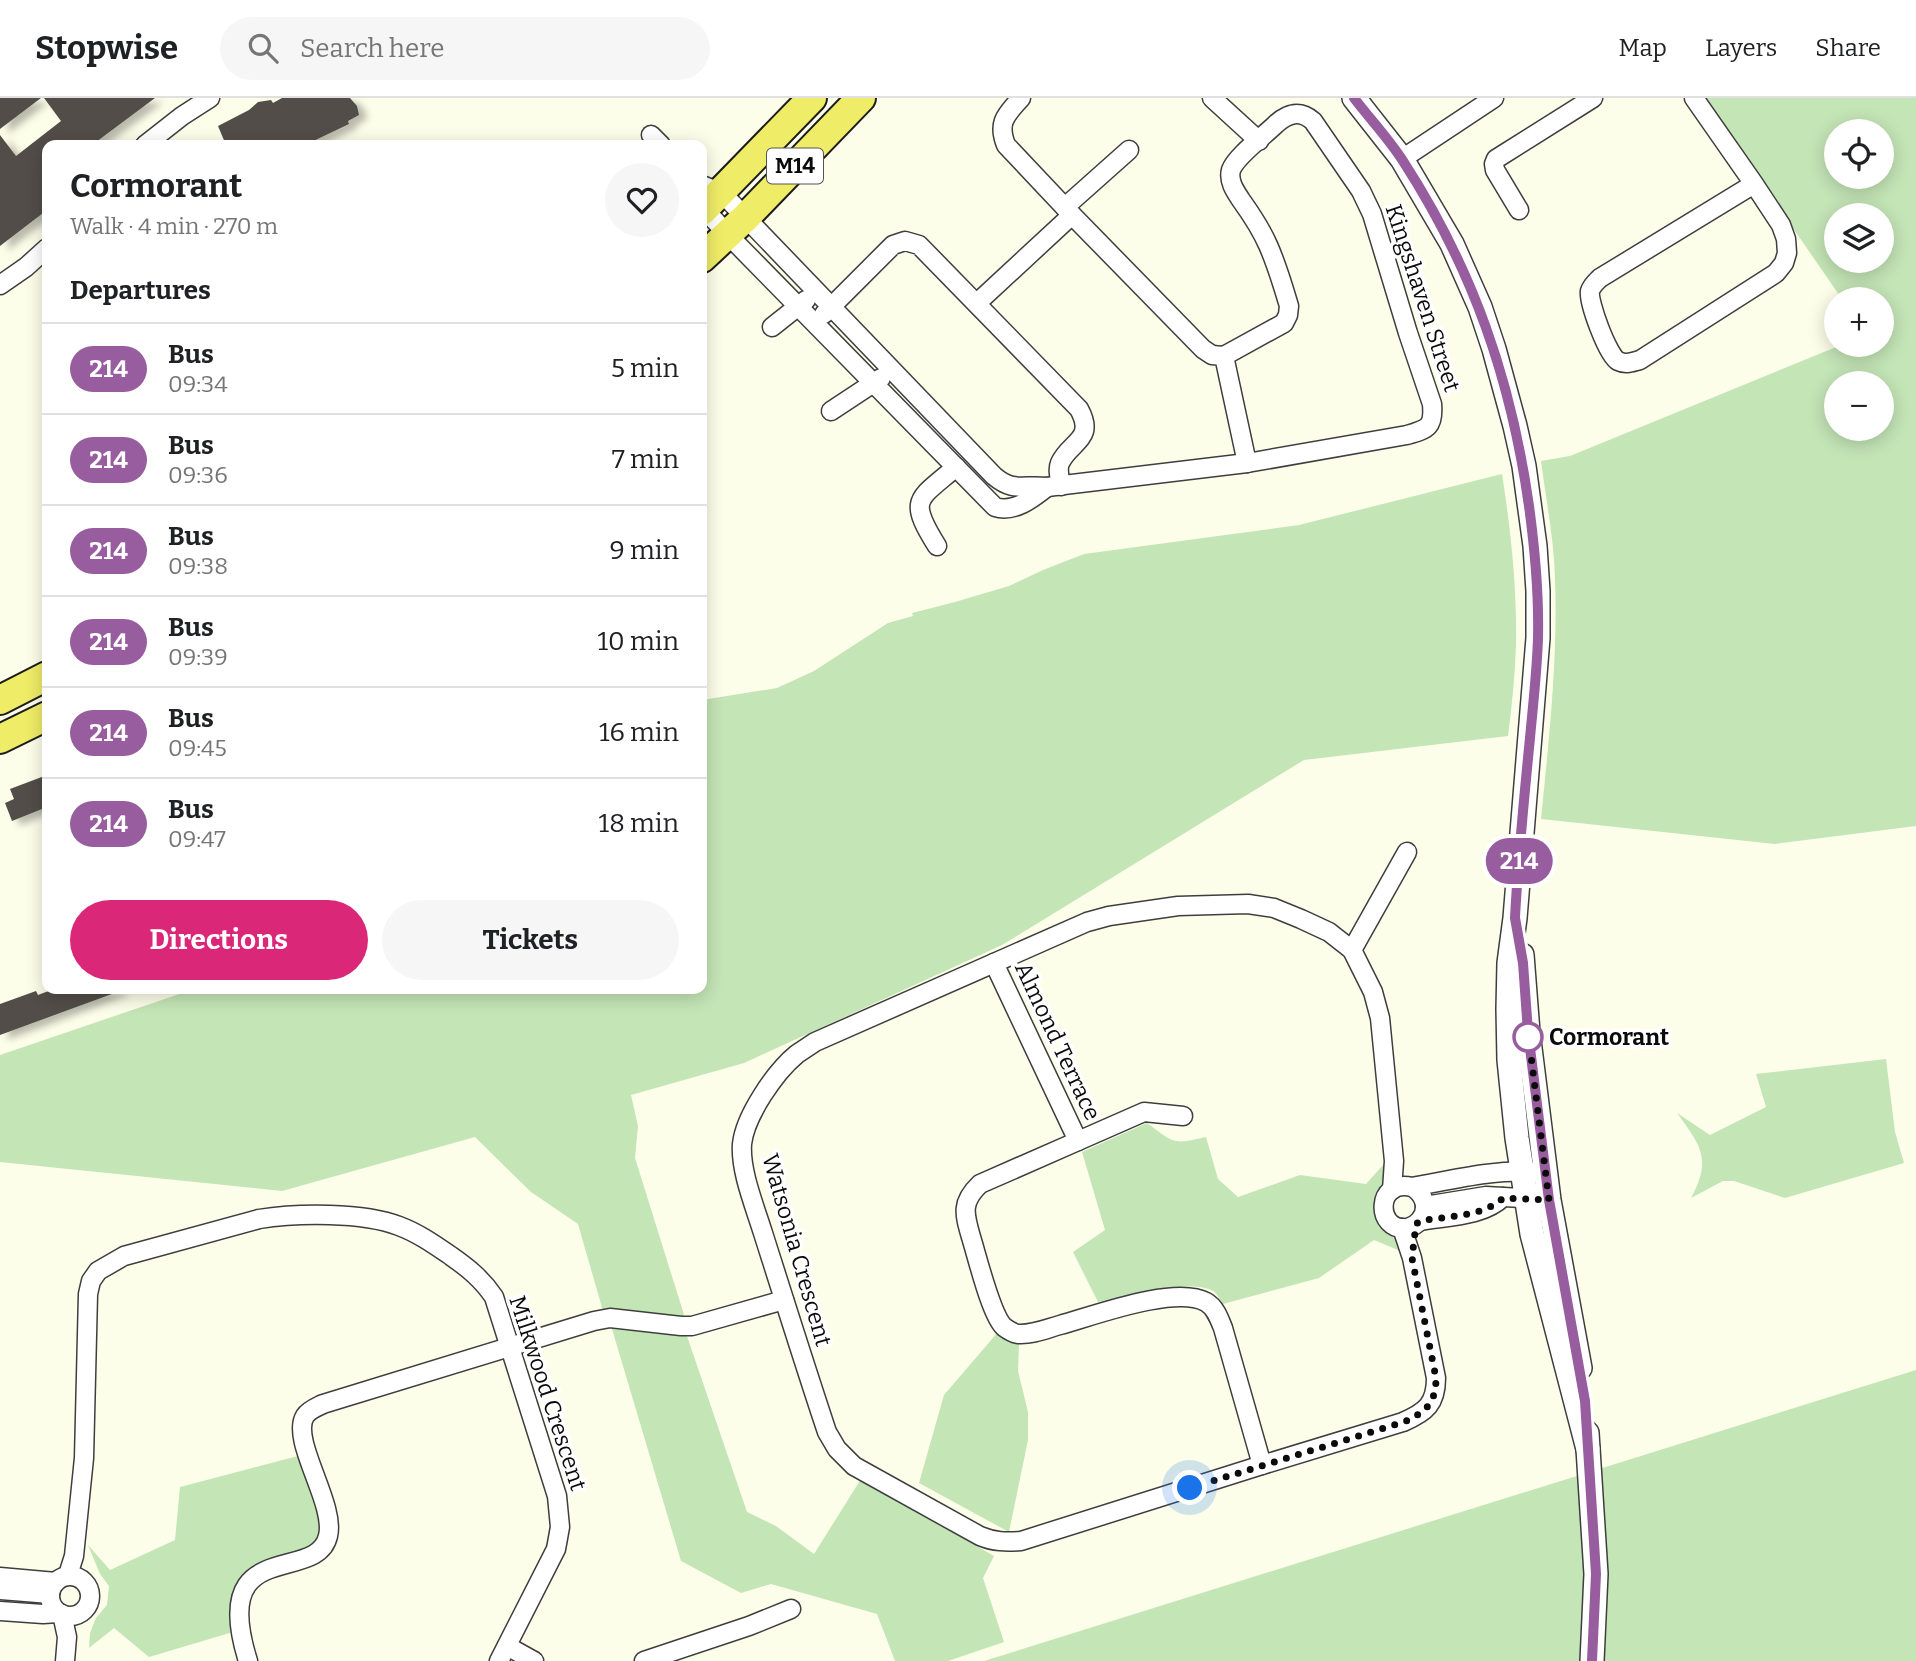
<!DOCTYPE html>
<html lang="en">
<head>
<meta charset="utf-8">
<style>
	:root { --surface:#fff; --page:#f6f6f6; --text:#202124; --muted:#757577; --line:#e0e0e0; --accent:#db2777 }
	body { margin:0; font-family:Bitter,serif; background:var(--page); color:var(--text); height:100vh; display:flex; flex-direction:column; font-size:26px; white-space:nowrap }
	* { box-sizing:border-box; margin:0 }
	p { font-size:23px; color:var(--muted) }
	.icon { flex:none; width:38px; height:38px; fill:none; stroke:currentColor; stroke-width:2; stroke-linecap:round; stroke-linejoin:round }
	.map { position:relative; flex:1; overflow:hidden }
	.panel { position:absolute; left:42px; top:42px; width:665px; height:854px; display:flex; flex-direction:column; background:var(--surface); border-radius:14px; box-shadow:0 4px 18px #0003 }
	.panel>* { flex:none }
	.badge { padding:0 14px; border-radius:23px; font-size:24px; line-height:46px }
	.buttons { position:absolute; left:1824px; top:21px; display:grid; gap:14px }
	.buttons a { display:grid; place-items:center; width:70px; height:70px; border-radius:50%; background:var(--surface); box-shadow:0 4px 18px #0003; font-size:35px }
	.you { position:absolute; width:35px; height:35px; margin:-18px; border:5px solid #fff; border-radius:50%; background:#1a73e8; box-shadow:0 0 0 10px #1a73e833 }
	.map>.badge { position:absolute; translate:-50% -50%; box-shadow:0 0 0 4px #fff }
	h2 { padding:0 28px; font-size:26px; line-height:63px }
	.round { display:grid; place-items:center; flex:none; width:74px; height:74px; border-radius:37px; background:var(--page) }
	.headline { display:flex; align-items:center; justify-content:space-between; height:119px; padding:0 28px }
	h1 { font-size:33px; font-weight:700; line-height:52px }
	.action { display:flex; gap:14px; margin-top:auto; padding:14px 28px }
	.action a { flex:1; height:80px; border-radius:42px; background:var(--accent); color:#fff; font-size:28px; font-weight:700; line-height:80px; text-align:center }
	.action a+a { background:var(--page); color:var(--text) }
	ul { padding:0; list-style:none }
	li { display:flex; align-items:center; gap:21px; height:91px; padding:0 28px; border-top:2px solid var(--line) }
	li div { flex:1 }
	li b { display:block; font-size:26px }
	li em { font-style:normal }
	li .badge { min-width:77px; font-weight:700; text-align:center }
	header { display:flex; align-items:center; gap:42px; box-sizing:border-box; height:98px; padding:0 35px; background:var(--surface); border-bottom:2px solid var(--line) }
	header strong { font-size:33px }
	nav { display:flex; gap:38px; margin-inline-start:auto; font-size:24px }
	.search { width:490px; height:63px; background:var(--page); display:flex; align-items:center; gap:18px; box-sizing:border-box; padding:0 24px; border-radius:38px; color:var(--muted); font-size:26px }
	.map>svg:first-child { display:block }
	.green { fill:#c4e5b6; fill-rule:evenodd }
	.building { fill:#524e48; filter:url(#shadow) }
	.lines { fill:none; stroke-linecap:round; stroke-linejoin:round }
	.minor-casing { stroke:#3e3e3e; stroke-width:21 }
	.tertiary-casing { stroke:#3e3e3e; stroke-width:26 }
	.primary-casing { stroke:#1c1c1c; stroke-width:32 }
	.minor { stroke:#fff; stroke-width:18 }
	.tertiary { stroke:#fff; stroke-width:23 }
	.primary { stroke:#efec68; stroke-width:28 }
	.line-casing { stroke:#fff; stroke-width:16 }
	.line { stroke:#975d9e; stroke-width:10 }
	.walk { stroke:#0b0b0b; stroke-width:7; stroke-dasharray:0 12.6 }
	.stop-dot { fill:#fff; stroke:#975d9e; stroke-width:3.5 }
	.labels { text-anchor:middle; stroke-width:7; stroke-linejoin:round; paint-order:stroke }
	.shield { fill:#fff; stroke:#545454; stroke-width:2 }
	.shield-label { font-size:21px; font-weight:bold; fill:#0b0b0b }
	.street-label { font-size:23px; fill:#0b0b0b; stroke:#fff }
	.stop-label { font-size:23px; font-weight:bold; fill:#0b0b0b; stroke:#fff; text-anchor:start }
</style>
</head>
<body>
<header>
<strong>Stopwise</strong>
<div class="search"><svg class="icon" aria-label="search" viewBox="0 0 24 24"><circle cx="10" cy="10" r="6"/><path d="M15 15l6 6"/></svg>Search here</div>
<nav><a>Map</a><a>Layers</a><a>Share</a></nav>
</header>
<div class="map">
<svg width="1916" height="1563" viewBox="0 0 1916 1563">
	<defs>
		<filter id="shadow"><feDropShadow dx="8" dy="4.5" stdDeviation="3.5" flood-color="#0004"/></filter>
	</defs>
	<rect width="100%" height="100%" fill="#fdfee9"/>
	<g class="green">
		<path d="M1703 0H1916V728L1775 746 1541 721C1549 641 1558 561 1555 480 1554 441 1546 402 1541 363L1570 358 1841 247H1881V201H1842ZM1836 33H1881V79H1836ZM1836 117H1881V163H1836ZM1836 285H1881V331H1836Z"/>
		<path d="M1502 376C1511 433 1517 490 1516 547 1515 577 1512 607 1508 638L1304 662 1002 847 744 965 631 997 638 1028 635 1060 686 1223 603 1213 578 1126 531 1094 475 1039 282 1093 0 1064V957L194 891H702V602L777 590 814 573 888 525 913 518 912 515 955 504 1009 488 1043 472 1084 456 1299 427Z"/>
		<path d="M1886 961 1895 1034 1904 1065 1785 1100 1734 1083H1723L1691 1100C1712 1061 1701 1048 1677 1015L1710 1037 1766 1009 1756 976Z"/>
		<path d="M1147 1025C1174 1045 1172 1047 1206 1039L1218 1081 1238 1099 1300 1077 1366 1086 1392 1057 1380 1117 1410 1157 1374 1142 1319 1180 1223 1206C1220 1202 1217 1195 1213 1193 1190 1180 1124 1199 1098 1204L1073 1154 1105 1132 1082 1054Z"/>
		<polygon points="612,1231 687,1238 747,1414 776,1428 814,1456 861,1381 994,1458 983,1480 1004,1544 948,1563 895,1563 877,1516 771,1486 741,1495 681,1463"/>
		<polygon points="998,1234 1019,1246 1018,1273 1028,1314 1028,1342 1009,1434 919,1385 944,1297"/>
		<polygon points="1916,1272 1916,1563 984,1563"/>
		<polygon points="298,1358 324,1437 319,1445 265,1464 250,1474 233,1534 149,1559 114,1530 89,1550 90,1535 96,1520 107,1507 109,1488 100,1476 88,1447 110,1472 175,1442 180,1389"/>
	</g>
	<g class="building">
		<polygon points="0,0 41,0 0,31"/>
		<polygon points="44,0 155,0 92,47 47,47 47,112 0,148 0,37 16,58 61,23"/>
		<polygon points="282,0 350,0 357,8 359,17 348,23 349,26 305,47 226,47 218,28 249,12 258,4 271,2 273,5"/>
		<polygon points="47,677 47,709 12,723 5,705 14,701 10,691"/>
		<polygon points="54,891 120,891 120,893 0,937 0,906 36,893 38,897"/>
	</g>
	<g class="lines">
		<g class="minor-casing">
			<g id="minor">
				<path d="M1021 0C1006 17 997 24 1006 47L1072 117 1203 251 1212 257 1224 258 1247 365"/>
				<polyline points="1212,0 1259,43"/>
				<path d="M1694 0 1754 86 1781 127 1786 141 1787 155 1784 165 1776 175 1640 262C1632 264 1626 267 1618 263 1608 258 1588 204 1590 193 1592 187 1596 184 1600 180L1754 86"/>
				<polyline points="651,37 661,47"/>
				<polyline points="145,47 182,18 210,0"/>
				<polyline points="1402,61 1494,0"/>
				<path d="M702 87 722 95 994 378C1014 395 1023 386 1047 389L1247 365 1407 337C1428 331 1434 329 1432 306L1408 235 1372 116 1361 93 1313 23C1300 12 1288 15 1276 26 1264 38 1236 58 1231 72 1228 83 1235 93 1241 102 1251 116 1261 131 1268 147 1277 167 1283 188 1289 208L1288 217 1284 225 1224 258"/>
				<path d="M702 102 704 111 734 143 995 409C1014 415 1032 401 1047 389"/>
				<polyline points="1065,109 1129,52"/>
				<polyline points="1519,112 1495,72 1494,66 1496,61 1593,0"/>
				<polyline points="0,187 26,169 47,150"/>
				<polyline points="977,205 1072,117"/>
				<path d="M824 216 893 147 905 143 919 147 1079 311C1096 342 1070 343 1060 365 1057 372 1060 380 1061 388"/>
				<polyline points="772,229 806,202"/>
				<polyline points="831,313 881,280"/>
				<path d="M937 448C907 400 918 402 956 369"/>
				<polyline points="1352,852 1407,754"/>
				<path d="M994 865 1078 1043 980 1086C961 1104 964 1115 971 1139 977 1158 991 1217 1004 1229 1008 1232 1013 1235 1018 1236 1032 1237 1046 1231 1060 1227 1093 1218 1175 1187 1206 1204 1215 1209 1219 1220 1223 1230L1262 1367"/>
				<polyline points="1078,1043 1144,1014 1183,1018"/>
				<path d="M1412 1089C1424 1096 1430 1110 1420 1122 1417 1126 1412 1129 1407 1130 1375 1134 1375 1080 1412 1089 1452 1082 1494 1071 1535 1074"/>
				<path d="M1392 1092 1394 1063 1380 920 1373 894 1352 852 1329 834 1301 821 1274 810 1248 806 1178 808 1109 818 1087 824 815 944C809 948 803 952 797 956 775 974 745 1018 742 1046 740 1073 755 1109 763 1135 784 1201 805 1268 827 1334L837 1351 854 1368 980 1438C994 1444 1006 1444 1021 1443L1262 1367 1403 1324C1426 1314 1436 1306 1436 1280L1412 1160 1402 1130"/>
				<polyline points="1425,1108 1486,1098 1538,1101"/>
				<path d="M1420 1123C1446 1118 1483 1119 1503 1099"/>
				<path d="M68 1477 74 1458 84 1360 88 1196 91 1183 98 1173 124 1158 259 1121C297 1115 363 1114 399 1128 418 1135 435 1147 451 1158 468 1170 482 1181 494 1199L557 1398 560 1429 556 1451 499 1563"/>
				<circle cx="70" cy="1498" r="20"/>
				<polyline points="0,1479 56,1484"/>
				<polyline points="0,1492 50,1496"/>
				<polyline points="0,1513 43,1516 59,1515"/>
				<polyline points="62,1516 67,1539 65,1563"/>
				<polyline points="507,1548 534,1563"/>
				<path d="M248 1563C208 1436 317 1487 328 1438 336 1406 290 1342 305 1318 309 1312 317 1309 323 1306L594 1223 610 1220 681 1228H692L784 1202"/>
				<polyline points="644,1563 749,1528 791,1511"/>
			</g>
		</g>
		<g class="tertiary-casing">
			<g id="tertiary">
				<polyline points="1354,0 1402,61 1452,146 1480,209 1494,251 1515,328 1524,368 1535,448 1538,493 1538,540 1515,820 1509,865 1508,911 1509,962 1517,1040 1532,1136 1588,1351"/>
				<polyline points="1522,857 1528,934 1549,1102 1580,1270"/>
				<polyline points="1587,1335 1596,1476 1592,1563"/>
			</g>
		</g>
		<g class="primary-casing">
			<g id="primary">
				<polyline points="702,113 812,0"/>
				<polyline points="702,160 745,120 861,0"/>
				<polyline points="0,602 47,578"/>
				<polyline points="0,641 47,618"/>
			</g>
		</g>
		<use href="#minor" class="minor"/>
		<use href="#tertiary" class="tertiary"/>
		<use href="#primary" class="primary"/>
	</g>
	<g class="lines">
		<g class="line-casing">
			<path id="line" d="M1354 0C1370 21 1389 41 1403 63 1473 171 1511 281 1529 408 1535 452 1539 496 1538 540 1537 573 1533 607 1530 640 1524 700 1518 760 1515 820L1523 865 1528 934 1549 1102 1585 1303 1596 1476 1592 1563"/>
		</g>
		<use href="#line" class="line"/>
		<path class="walk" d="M1190 1390 1404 1324C1425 1314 1436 1306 1436 1280L1412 1160 1416 1126 1420 1123C1446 1118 1483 1119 1503 1100L1549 1102 1528 934V939"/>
	</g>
	<circle class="stop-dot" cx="1528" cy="939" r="14"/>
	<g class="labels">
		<rect class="shield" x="767" y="50.5" width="56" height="35" rx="5"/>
		<g class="shield-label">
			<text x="795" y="75">M14</text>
		</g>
		<g class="street-label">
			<text transform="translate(1423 200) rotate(72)" y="8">Kingshaven Street</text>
			<text transform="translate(1058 943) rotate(65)" y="8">Almond Terrace</text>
			<text transform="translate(797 1152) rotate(74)" y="8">Watsonia Crescent</text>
			<text transform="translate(548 1295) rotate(72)" y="8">Milkwood Crescent</text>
		</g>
		<g class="stop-label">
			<text x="1549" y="947">Cormorant</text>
		</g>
	</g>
</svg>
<div class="buttons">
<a><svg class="icon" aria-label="locate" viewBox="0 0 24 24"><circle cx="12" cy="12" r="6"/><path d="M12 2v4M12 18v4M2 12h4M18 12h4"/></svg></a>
<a><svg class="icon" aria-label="layers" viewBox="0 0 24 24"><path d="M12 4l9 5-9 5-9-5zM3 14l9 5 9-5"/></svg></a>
<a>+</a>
<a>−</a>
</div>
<div class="you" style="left:1190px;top:1390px"></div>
<b class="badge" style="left:1519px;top:763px;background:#975d9e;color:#fff">214</b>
<section class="panel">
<div class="headline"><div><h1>Cormorant</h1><p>Walk · 4 min · 270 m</p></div><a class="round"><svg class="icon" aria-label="heart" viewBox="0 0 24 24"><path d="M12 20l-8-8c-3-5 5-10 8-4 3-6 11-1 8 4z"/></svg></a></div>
<h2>Departures</h2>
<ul>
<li><span class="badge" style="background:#975d9e;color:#fff">214</span><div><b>Bus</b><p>09:34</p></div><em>5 min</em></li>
<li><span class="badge" style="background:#975d9e;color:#fff">214</span><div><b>Bus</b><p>09:36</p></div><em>7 min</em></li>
<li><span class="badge" style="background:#975d9e;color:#fff">214</span><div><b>Bus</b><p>09:38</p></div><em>9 min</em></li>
<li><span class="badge" style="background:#975d9e;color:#fff">214</span><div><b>Bus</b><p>09:39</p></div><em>10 min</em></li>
<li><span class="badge" style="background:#975d9e;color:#fff">214</span><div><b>Bus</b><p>09:45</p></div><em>16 min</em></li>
<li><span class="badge" style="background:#975d9e;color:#fff">214</span><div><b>Bus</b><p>09:47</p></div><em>18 min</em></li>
</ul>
<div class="action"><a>Directions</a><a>Tickets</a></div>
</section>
</div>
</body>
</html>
